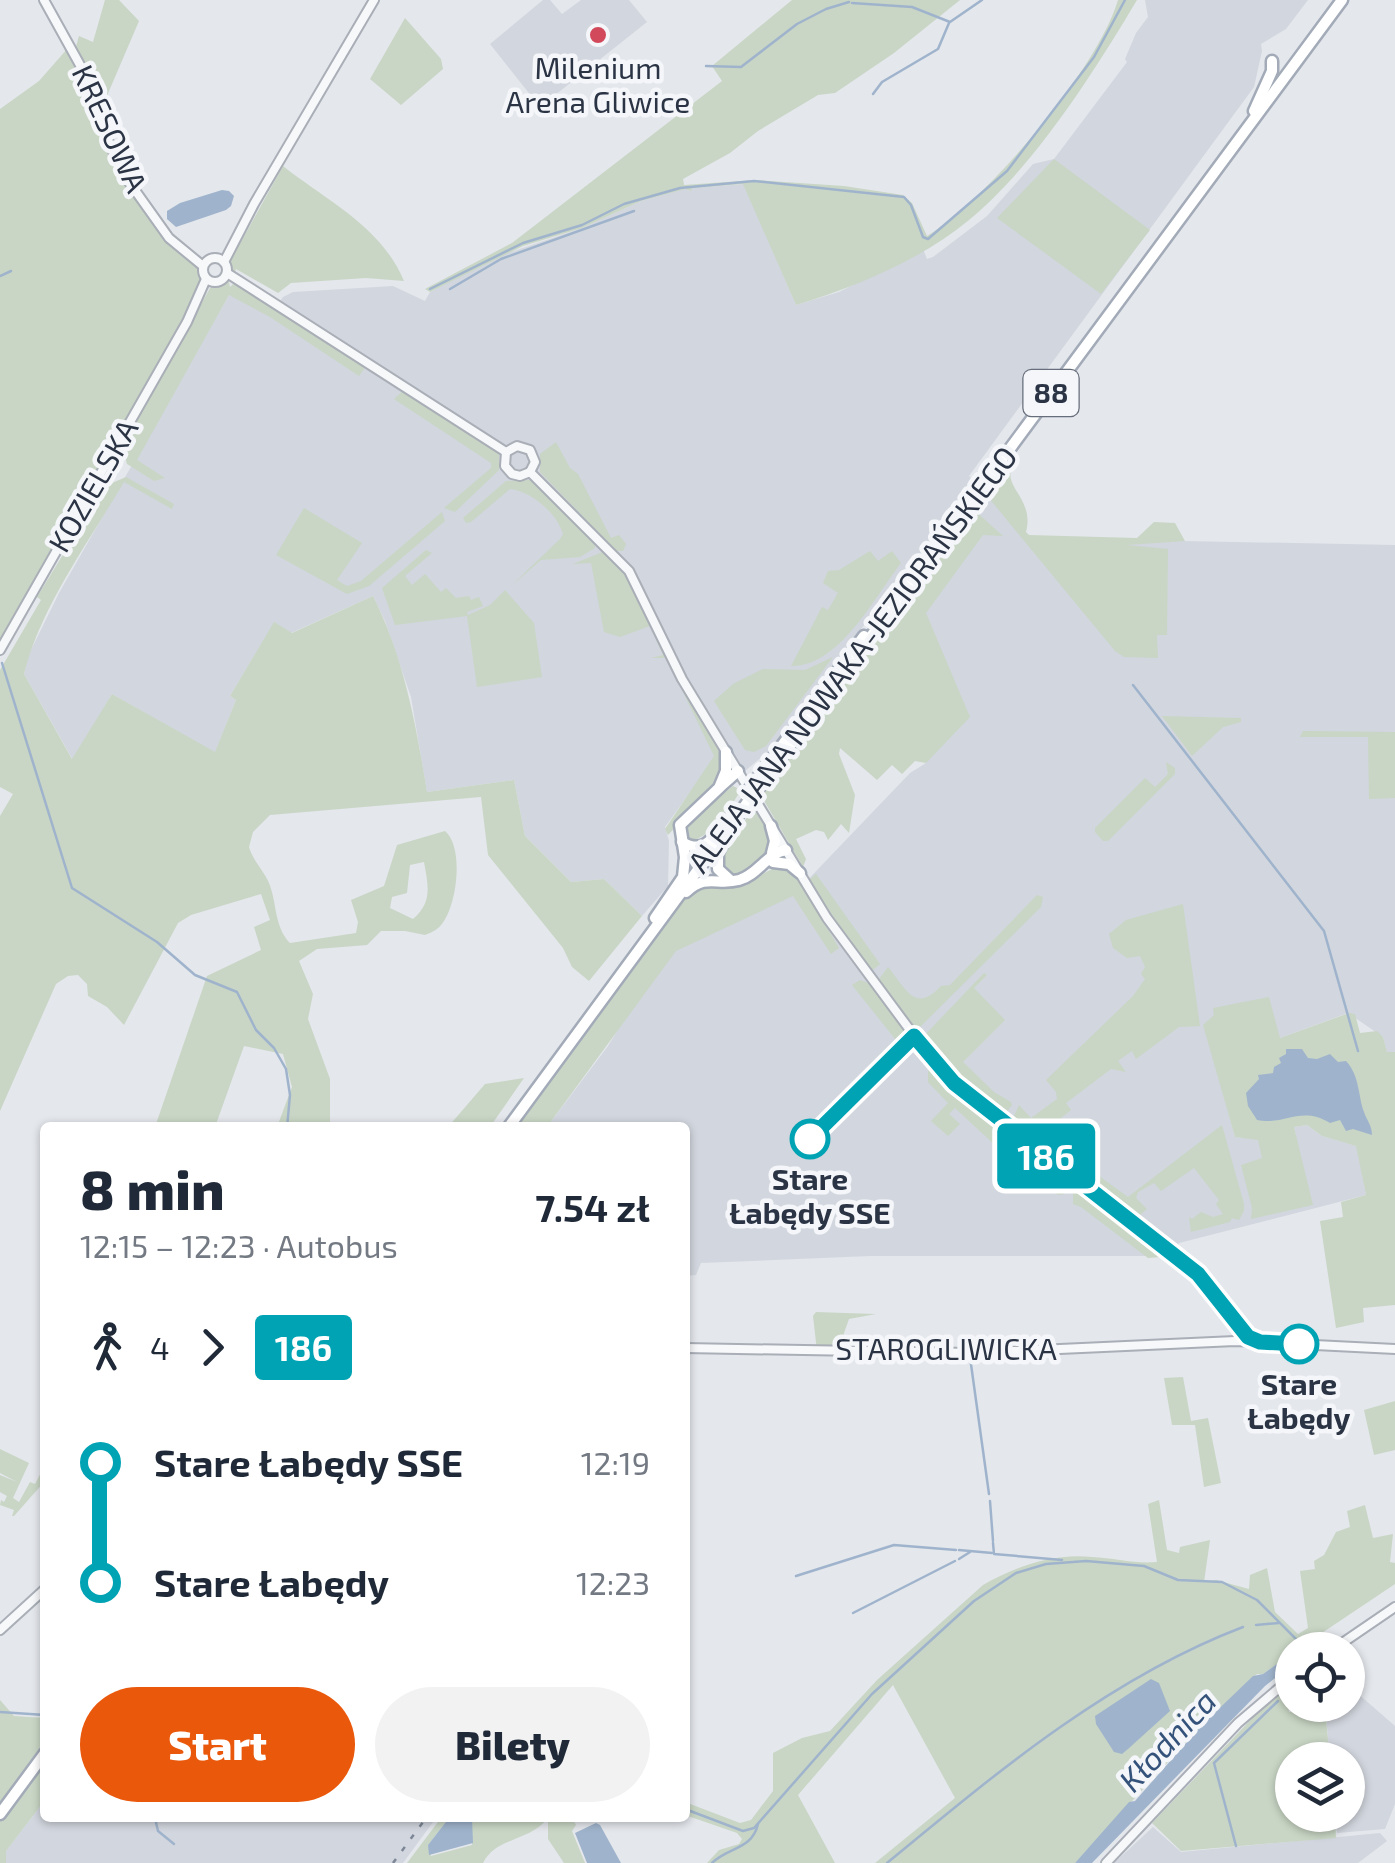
<!DOCTYPE html>
<html lang="pl">
<head>
<meta charset="utf-8">
<style>
	:root { --surface:#fff; --page:#f2f2f3; --text:#1f2937; --muted:#747a83; --accent:#ea580c }
	body { margin:0; font-family:"Exo 2",sans-serif; background:var(--page); color:var(--text); height:100vh; display:flex; flex-direction:column; font-size:38px; white-space:nowrap }
	* { box-sizing:border-box; margin:0 }
	p { font-size:32px; color:var(--muted) }
	.icon { flex:none; width:55px; height:55px; fill:none; stroke:currentColor; stroke-width:2; stroke-linecap:round; stroke-linejoin:round }
	.map { position:relative; flex:1; overflow:hidden }
	.sheet { position:absolute; left:40px; top:1122px; width:650px; height:700px; display:flex; flex-direction:column; background:var(--surface); border-radius:10px; box-shadow:0 2px 8px #0004 }
	.sheet>* { flex:none }
	.badge { padding:0 20px; border-radius:8px; font-size:35px; line-height:65px }
	.tools { position:absolute; left:1275px; top:1632px; display:grid; gap:20px }
	.tools a { display:grid; place-items:center; width:90px; height:90px; border-radius:50%; background:var(--surface); box-shadow:0 2px 8px #0004; font-size:50px }
	.map>.badge { position:absolute; translate:-50% -50%; box-shadow:0 0 0 5px #fff }
	.legs { display:flex; align-items:center; gap:15px; height:110px; padding:0 40px; font-size:32px }
	.legs p { margin-inline-start:auto }
	.head { display:flex; align-items:center; justify-content:space-between; height:170px; padding:0 40px }
	h1 { font-size:55px; font-weight:800; line-height:75px }
	.cta { display:flex; gap:20px; margin-top:auto; padding:20px 40px }
	.cta a { flex:1; height:115px; border-radius:60px; background:var(--accent); color:#fff; font-size:40px; font-weight:800; line-height:115px; text-align:center }
	.cta a+a { background:var(--page); color:var(--text) }
	ul { padding:0 40px; list-style:none }
	li { display:flex; align-items:center; gap:35px; height:120px; font-size:38px }
	li i { display:grid; place-items:center; width:15px; height:100%; margin:0 12px; background:currentColor }
	li i::after { content:''; width:25px; height:25px; margin:-12px; border:8px solid; border-radius:50%; background:var(--surface) }
	li p { margin-inline-start:auto }
	li:first-child i { background:linear-gradient(#0000 50%,currentColor 0) }
	li:last-child i { background:linear-gradient(currentColor 50%,#0000 0) }
	.map>svg:first-child { display:block }
	.built { fill:#d2d6de }
	.green { fill:#c9d6c5; fill-rule:evenodd }
	.water { fill:#9fb4cc }
	.lines { fill:none; stroke-linecap:round; stroke-linejoin:round }
	.stream { stroke:#9fb4cc; stroke-width:2.5 }
	.tertiary-casing { stroke:#a9aeb7; stroke-width:12 }
	.primary-casing { stroke:#a3abb8; stroke-width:15 }
	.tertiary { stroke:#f7f8fa; stroke-width:8 }
	.primary { stroke:#fff; stroke-width:10 }
	.rail { stroke:#7d8696; stroke-width:2.5; stroke-dasharray:5 10; stroke-linecap:butt }
	.primary-bridge-casing { stroke:#a3abb8; stroke-width:15; stroke-linecap:butt }
	.primary-bridge { stroke:#fff; stroke-width:10 }
	.line-1-casing { stroke:#fff; stroke-width:22 }
	.line-1 { stroke:#00a3b4; stroke-width:15 }
	.poi-dot { fill:#d1495b; stroke:#f4f6f9; stroke-width:4 }
	.stop-1-dot { fill:#fff; stroke:#00a3b4; stroke-width:5 }
	.labels { text-anchor:middle; stroke-width:9; stroke-linejoin:round; paint-order:stroke }
	.shield { fill:#f4f6f9; stroke:#676e7b; stroke-width:2.5 }
	.shield-label { font-size:28px; font-weight:bold; fill:#2b3445 }
	.poi-label { font-size:30px; fill:#2b3445; stroke:#f4f6f9 }
	.street-label { font-size:30px; fill:#2b3445; stroke:#f4f6f9 }
	.stop-label { font-size:30px; font-weight:bold; fill:#2b3445; stroke:#f4f6f9 }
	.water-label { font-size:32px; font-style:italic; fill:#34527a; stroke:#f4f6f9 }
</style>
</head>
<body>
<div class="map">
<svg width="1395" height="1863" viewBox="0 0 1395 1863">
	<rect width="100%" height="100%" fill="#e4e7ec"/>
	<g class="built">
		<polygon points="543,0 550,0 562,14 581,0 629,0 647,22 540,107 490,44"/>
		<polygon points="1145,0 1308,0 1286,29 1261,44 1262,51 1254,87 969,476 1029,538 1395,545 1395,1052 1387,1053 1383,1037 1348,1013 1280,1038 1209,1042 1235,1137 1276,1141 1296,1136 1294,1127 1307,1125 1322,1136 1357,1146 1366,1195 1179,1243 1172,1256 870,1256 701,1263 696,1275 685,1276 685,1128 547,1127 608,1046 664,954 797,891 910,773 926,763 926,613 922,579 913,560 770,750 745,771 731,749 711,763 665,827 669,841 668,886 642,916 604,879 571,882 525,836 514,780 427,792 411,697 385,621 373,596 291,633 274,623 230,696 236,700 215,753 112,694 73,760 24,674 28,656 59,593 229,295 278,304 283,297 293,292 393,286 425,301 430,292 502,255 582,228 641,201 686,188 690,191 691,188 744,184 796,305 839,292 923,249 927,259 933,257 987,216 1033,164 1054,159 1127,62 1125,59 1136,33 1148,17"/>
		<polygon points="1348,1685 1395,1726 1395,1804 1385,1829 1337,1833 1335,1815 1348,1815 1348,1760 1330,1760 1325,1705 1348,1705"/>
		<polygon points="45,1800 45,1818 436,1818 403,1863 6,1863 6,1851"/>
		<polygon points="1153,1827 1181,1852 1380,1833 1387,1841 1358,1863 1114,1863"/>
	</g>
	<g class="green">
		<polygon points="105,0 119,0 139,21 100,112 75,50 79,36 93,42"/>
		<path d="M792 0H960L894 53 835 93 818 95 758 131 730 153 683 179 684 185 756 180 844 186 903 195 912 203 927 236C988 199 1098 68 1118 0H1137C1094 72 1034 167 969 220 921 260 855 287 796 305L743 184 692 188 691 191 685 189 641 201 582 228 523 246 430 292 425 289 512 243 722 81 712 66Z"/>
		<polygon points="405,18 441,59 443,69 401,105 370,79"/>
		<polygon points="68,48 115,167 164,236 200,267 203,283 0,639 0,109 39,81"/>
		<polygon points="1054,159 1150,230 1101,294 997,218"/>
		<path d="M283 166C327 201 381 226 404 281L366 278 291 283 278 293 236 269 234 275 228 257 232 258Z"/>
		<polygon points="229,282 230,287 233,284 253,293 367,365 359,376 270,317 229,295 137,460 165,478 154,481 127,464 122,447 210,288"/>
		<polygon points="403,391 499,454 499,470 455,512 444,508 491,468 491,463 394,399"/>
		<polygon points="556,442 570,468 578,474 611,538 619,535 626,544 623,551 614,551 537,474 596,530 540,472 540,454"/>
		<path d="M1013 465C1001 487 1035 498 1026 532L1029 535 1137 538 1154 522 1175 523 1185 541 1126 545 1168 549 1167 635H1157L1158 658 1124 657 1115 651 988 497Z"/>
		<path d="M126 477 174 504 172 509 124 482C90 540 40 608 24 674L72 759 112 694 215 752 236 700 230 696 274 622 292 633 373 596C404 658 416 724 427 792L514 780 525 836 571 882 604 879 642 916 589 981 572 967 563 948 488 855 481 797 270 815 253 832 249 847C253 861 263 869 269 883 277 902 274 927 290 943L356 933 358 922 351 900 384 886 397 845 445 831C464 847 457 902 444 921 439 929 433 932 425 935L405 931H381L367 945 317 949 299 961 313 994 308 1019 330 1079V1127H277L292 1087 283 1054 244 1046 215 1127H155L207 976 261 950 254 927 270 920 261 894 191 915 178 923 124 1025 107 1007 88 996 87 984 78 975 68 976 56 984 0 1111V816L13 794 0 787V670L41 600 37 597 105 486ZM424 862C428 885 433 902 413 919L390 908 392 897 407 893 410 865Z"/>
		<path d="M531 480 595 543V548L580 557 541 560 510 587 560 539 563 534C557 513 531 491 510 489L471 522 466 523 463 518 506 481Z"/>
		<polygon points="304,508 362,543 337,580 347,586 361,581 442,512 445,521 369,586 347,594 276,555"/>
		<polygon points="973,509 1003,536 983,535 926,613 970,717 926,763 915,761 902,774 892,765 877,780 840,748 839,754 855,795 849,833 841,824 828,840 824,832 816,830 796,839 806,859 803,867 763,799 764,793"/>
		<polygon points="426,550 432,553 405,576 412,585 425,574 441,592 446,588 456,598 469,596 471,600 479,597 483,606 467,612 468,615 490,605 505,590 534,623 542,677 477,687 467,616 395,625 382,588"/>
		<path d="M605 551C636 579 649 617 666 655L664 658H651L663 655 650 626 620 637 604 632 591 563 573 564Z"/>
		<path d="M870 551 878 561 892 551 901 563C874 598 839 667 791 666L822 607 828 610 838 593 823 583 828 571 839 570Z"/>
		<polygon points="833,657 766,746 754,752 745,750 714,701 733,684 763,669 805,670"/>
		<polygon points="669,663 723,757 722,777 668,835 665,829 714,756"/>
		<polygon points="1162,716 1241,718 1241,722 1223,727 1192,756"/>
		<polygon points="1303,731 1395,732 1395,798 1369,799 1368,737 1300,737"/>
		<polygon points="1166,762 1175,768 1175,774 1108,841 1103,841 1095,832 1095,828 1145,778 1155,787 1168,774"/>
		<path d="M733 786 741 790C727 812 714 835 687 843L682 826Z"/>
		<path d="M752 810C768 819 773 837 769 854 757 864 741 880 725 872L722 855Z"/>
		<polygon points="776,867 783,867 796,875 839,948 831,954 793,896 676,951 547,1127 517,1128 691,891 698,887 741,885"/>
		<polygon points="816,874 880,964 870,972 811,883 809,880"/>
		<path d="M1037 895 1043 897 1041 907 920 1027H912L877 982 888 967C906 989 915 1014 941 986L950 985Z"/>
		<polygon points="1183,904 1200,1026 1179,1027 1136,1059 1132,1051 1118,1061 1126,1072 1111,1069 1066,1103 1071,1110 1060,1119 1060,1132 1079,1149 1084,1165 1074,1172 1011,1123 1019,1105 1031,1118 1057,1099 1056,1092 1046,1080 1133,996 1145,979 1141,974 1145,967 1140,956 1127,958 1113,948 1109,934 1126,920"/>
		<polygon points="984,973 987,975 974,988 1005,1020 963,1062 994,1092 1011,1102 1012,1105 1004,1115 959,1081 923,1037"/>
		<path d="M860 980C878 984 901 1020 906 1037L900 1045 852 985Z"/>
		<polygon points="1269,997 1280,1038 1349,1013 1355,1014 1360,1033 1377,1031 1383,1037 1387,1052 1395,1052 1395,1305 1363,1308 1364,1322 1336,1328 1320,1221 1343,1217 1341,1202 1366,1195 1356,1146 1322,1136 1307,1125 1294,1127 1313,1205 1251,1219 1252,1208 1241,1165 1262,1158 1258,1140 1235,1137 1203,1025 1214,1015 1213,1008"/>
		<polygon points="932,1067 1010,1132 1009,1143 1002,1148 997,1147 955,1108 949,1114 960,1124 948,1136 931,1121 948,1103 928,1082 928,1071"/>
		<polygon points="524,1078 490,1127 448,1127 485,1084"/>
		<polygon points="1222,1125 1244,1204 1244,1211 1239,1220 1232,1218 1230,1222 1191,1232 1189,1217 1192,1219 1201,1212 1213,1217 1223,1214 1216,1204 1219,1200 1194,1168 1161,1191 1154,1183 1138,1192 1136,1198 1147,1209 1135,1219 1083,1179 1088,1168 1128,1197"/>
		<polygon points="1021,1140 1068,1176 1072,1183 1064,1194 1058,1195 1014,1154 1014,1144"/>
		<polygon points="1078,1188 1084,1188 1173,1256 1148,1258 1081,1207 1073,1204 1073,1191"/>
		<polygon points="816,1312 876,1314 849,1319 844,1333 846,1348 817,1351 813,1316"/>
		<polygon points="1183,1377 1191,1421 1208,1418 1221,1483 1204,1487 1195,1425 1172,1425 1164,1378"/>
		<polygon points="1395,1401 1395,1450 1374,1455 1364,1410"/>
		<polygon points="0,1449 29,1463 13,1498 19,1502 30,1482 35,1484 45,1465 45,1481 14,1516 12,1516 14,1510 0,1505 1,1500 4,1502 7,1496 0,1492 0,1475 17,1482 0,1473"/>
		<path d="M1159 1500 1167 1550 1179 1553 1180 1547 1210 1540 1204 1582 1216 1580 1249 1589 1250 1575 1267 1568 1275 1612 1298 1634 1308 1628 1300 1571 1315 1569 1314 1561 1324 1555 1336 1532 1350 1527 1347 1511 1365 1505 1373 1538 1393 1534 1390 1562 1395 1563V1584L1304 1645 1301 1643V1647L1292 1650V1653L1263 1674H1257L1203 1724 1075 1863H875L955 1798 893 1685 798 1795 835 1863H707L719 1850 739 1844 742 1839 737 1833 685 1815V1802L740 1823 751 1820 773 1791V1753L802 1738 830 1731 877 1680 983 1585C1016 1566 1054 1553 1092 1557 1114 1558 1135 1564 1157 1562L1148 1504Z"/>
		<polygon points="1292,1686 1292,1692 1287,1696 1289,1712 1325,1708 1330,1760 1292,1760 1292,1815 1335,1815 1336,1838 1181,1851 1152,1823 1261,1709"/>
		<polygon points="0,1700 14,1716 45,1718 45,1740 0,1803"/>
		<polygon points="45,1761 45,1800 6,1851 6,1863 0,1863 0,1822"/>
		<path d="M441 1818H449L428 1845 431 1856 472 1845V1818H572L576 1825 572 1831 585 1863H564L548 1839V1818C529 1842 496 1837 483 1863H407Z"/>
	</g>
	<g class="water">
		<polygon points="222,190 229,191 234,196 231,206 226,210 176,227 167,219 167,211 180,203"/>
		<path d="M1286 1049H1302L1308 1058 1317 1059 1330 1054 1338 1062 1346 1061C1360 1076 1358 1096 1364 1112 1367 1121 1372 1125 1372 1135L1353 1129 1346 1131 1340 1120 1330 1123C1300 1105 1285 1126 1257 1120L1248 1106 1246 1093 1259 1079 1258 1075 1273 1073 1274 1067 1281 1063 1279 1058 1286 1054Z"/>
		<polygon points="1292,1653 1292,1665 1265,1686 1092,1863 1075,1863 1129,1802 1135,1801 1203,1724 1253,1676 1263,1674"/>
		<polygon points="1151,1679 1159,1683 1170,1711 1128,1749 1122,1754 1114,1752 1096,1724 1095,1716"/>
		<polygon points="449,1818 472,1818 473,1843 429,1855 428,1845"/>
		<polygon points="596,1823 600,1825 621,1863 587,1863 575,1833"/>
	</g>
	<g class="lines">
		<g class="stream">
			<polyline points="852,3 912,7 950,22 982,0"/>
			<polyline points="706,66 741,67 797,24 826,9 849,2"/>
			<polyline points="873,94 882,82 938,49 949,23"/>
			<polyline points="0,276 11,271"/>
			<polyline points="430,289 523,243 582,225 624,204 680,188 754,181 904,197 911,205 923,237 928,239 1007,171 1094,57 1125,0"/>
			<polyline points="450,289 501,259 634,211"/>
			<polyline points="2,663 72,888 157,942 195,975 237,992 256,1030 274,1048 286,1069 290,1095 287,1128"/>
			<polyline points="1133,685 1324,931 1358,1051"/>
			<polyline points="970,1357 989,1494"/>
			<polyline points="990,1501 993,1541"/>
			<polyline points="993,1543 994,1554 1062,1560"/>
			<polyline points="959,1550 992,1553"/>
			<polyline points="959,1559 970,1552"/>
			<polyline points="796,1576 894,1545 956,1550"/>
			<polyline points="853,1613 955,1561"/>
			<polyline points="1256,1625 1279,1623"/>
			<polyline points="0,1712 45,1715"/>
			<polyline points="685,1809 743,1831 754,1828 872,1694 974,1601 1016,1573 1046,1564 1086,1561 1144,1566 1178,1580 1222,1582 1257,1600 1296,1639"/>
			<polyline points="155,1818 158,1831 174,1844"/>
			<polyline points="1236,1846 1214,1763 1278,1701"/>
			<path d="M712 1863C728 1847 752 1850 758 1824"/>
			<path d="M887 1863C996 1773 1109 1678 1243 1627"/>
		</g>
		<g class="tertiary-casing">
			<g id="tertiary">
				<polyline points="44,0 80,65 110,145 127,179 169,238 203,266"/>
				<circle cx="215" cy="270" r="12"/>
				<polyline points="224,262 254,204 374,0"/>
				<polyline points="227,273 506,452"/>
				<polyline points="506,452 517,446 530,450 535,462 530,472"/>
				<polyline points="506,452 505,466 512,474 520,476 530,472"/>
				<path d="M530 472 629 571 682 679 827 918 927 1053 954 1083 989 1111 1188 1265C1213 1288 1229 1329 1260 1342"/>
				<polyline points="0,650 187,322 206,279"/>
				<polyline points="685,1348 971,1353 1235,1341 1395,1349"/>
				<polyline points="0,1630 45,1589"/>
				<polyline points="1332,1650 1395,1607"/>
				<polyline points="1106,1863 1238,1723 1292,1677"/>
			</g>
		</g>
		<g class="primary-casing">
			<g id="primary">
				<polyline points="1254,111 1272,71 1272,61"/>
				<polyline points="756,780 864,636"/>
				<polyline points="720,787 738,771"/>
				<polyline points="758,789 1342,0"/>
				<polyline points="771,826 775,841 772,853"/>
				<path d="M682 842C705 856 714 836 727 819"/>
				<polyline points="723,843 718,853 718,869 730,880"/>
				<polyline points="773,862 789,864 800,873"/>
				<path d="M686 892C707 873 716 886 739 880 758 875 767 853 786 850"/>
				<polyline points="655,918 683,877 685,857 680,825 719,788 726,771 726,752"/>
				<polyline points="508,1128 747,803"/>
				<polyline points="0,1814 45,1753"/>
			</g>
		</g>
		<use href="#tertiary" class="tertiary"/>
		<use href="#primary" class="primary"/>
		<polyline class="rail" points="393,1863 426,1818"/>
		<g class="primary-bridge-casing">
			<g id="primary-bridge">
				<polyline points="745,795 756,780"/>
				<polyline points="747,803 758,789"/>
			</g>
		</g>
		<use href="#primary-bridge" class="primary-bridge"/>
	</g>
	<g class="lines">
		<g class="line-1-casing">
			<polyline id="line-1" points="810,1139 914,1036 954,1083 1198,1274 1248,1337 1260,1342 1299,1344"/>
		</g>
		<use href="#line-1" class="line-1"/>
	</g>
	<circle class="poi-dot" cx="598" cy="35" r="10"/>
	<g class="stop-1-dot">
		<circle cx="810" cy="1139" r="18"/>
		<circle cx="1299" cy="1344" r="18"/>
	</g>
	<g class="labels">
		<rect class="shield" x="1023.5" y="370" width="55" height="46" rx="8"/>
		<g class="shield-label">
			<text x="1051" y="403">88</text>
		</g>
		<g class="poi-label">
			<text x="598" y="79">Milenium<tspan x="598" dy="34">Arena Gliwice</tspan></text>
		</g>
		<g class="street-label">
			<text transform="translate(109 129) rotate(65)" y="10">KRESOWA</text>
			<text transform="translate(94 486) rotate(-60)" y="10">KOZIELSKA</text>
			<text transform="translate(853 660) rotate(-53)" y="10">ALEJA JANA NOWAKA-JEZIORAŃSKIEGO</text>
			<text x="946" y="1360">STAROGLIWICKA</text>
		</g>
		<g class="stop-label">
			<text x="810" y="1190">Stare<tspan x="810" dy="34">Łabędy SSE</tspan></text>
			<text x="1299" y="1395">Stare<tspan x="1299" dy="34">Łabędy</tspan></text>
		</g>
		<g class="water-label">
			<text transform="translate(1168 1741) rotate(-47)" y="11">Kłodnica</text>
		</g>
	</g>
</svg>
<div class="tools">
<a><svg class="icon" aria-label="locate" viewBox="0 0 24 24"><circle cx="12" cy="12" r="6"/><path d="M12 2v4M12 18v4M2 12h4M18 12h4"/></svg></a>
<a><svg class="icon" aria-label="layers" viewBox="0 0 24 24"><path d="M12 4l9 5-9 5-9-5zM3 14l9 5 9-5"/></svg></a>
</div>
<b class="badge" style="left:1046px;top:1156px;background:#00a3b4;color:#fff">186</b>
<section class="sheet">
<div class="head"><div><h1>8 min</h1><p>12:15 – 12:23 · Autobus</p></div><b>7.54 zł</b></div>
<div class="legs"><svg class="icon" aria-label="walk" viewBox="0 0 24 24"><circle cx="13" cy="4" r="2"/><path d="M13 8l-2 6 4 7M11 14l-3 7M7 12l3-4h3l4 4"/></svg>4<svg class="icon" aria-label="forward" viewBox="0 0 24 24"><path d="M9 5l7 7-7 7"/></svg><b class="badge" style="background:#00a3b4;color:#fff">186</b></div>
<ul>
<li><i style="color:#00a3b4"></i><b>Stare Łabędy SSE</b><p>12:19</p></li>
<li><i style="color:#00a3b4"></i><b>Stare Łabędy</b><p>12:23</p></li>
</ul>
<div class="cta"><a>Start</a><a>Bilety</a></div>
</section>
</div>
</body>
</html>
